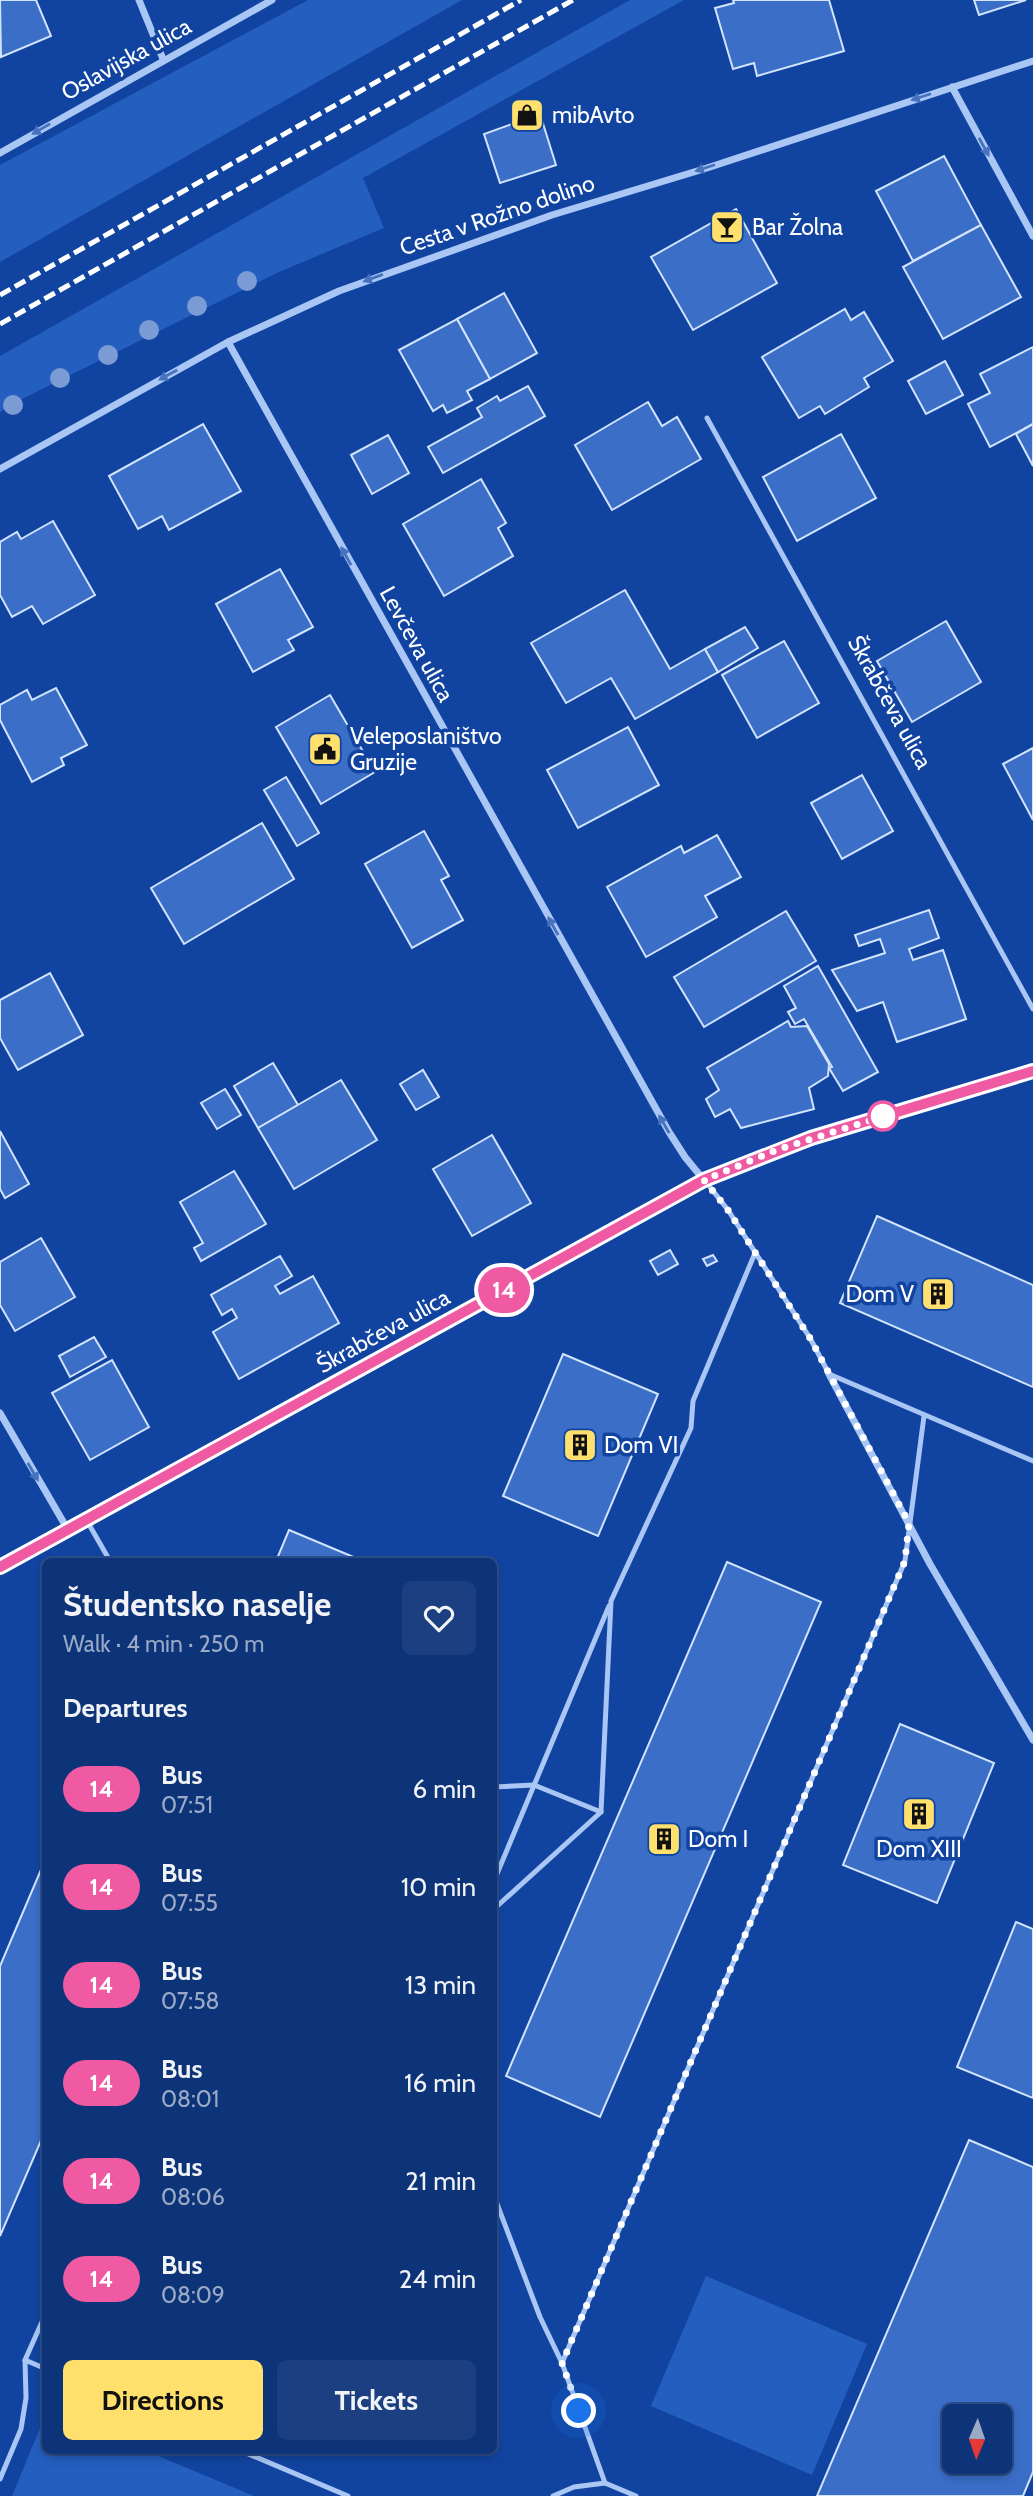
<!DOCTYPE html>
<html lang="en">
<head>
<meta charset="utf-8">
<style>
	:root { --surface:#0d3378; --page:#1b3f80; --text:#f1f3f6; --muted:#9aaac6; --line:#2d4e8a; --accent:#ffe06d }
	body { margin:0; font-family:Cabin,sans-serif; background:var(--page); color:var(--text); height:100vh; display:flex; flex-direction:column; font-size:26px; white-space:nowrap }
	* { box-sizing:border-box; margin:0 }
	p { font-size:23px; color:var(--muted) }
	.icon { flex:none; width:38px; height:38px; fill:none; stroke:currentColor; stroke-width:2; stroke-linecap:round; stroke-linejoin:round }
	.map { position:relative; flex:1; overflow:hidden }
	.sheet { position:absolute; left:42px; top:1558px; width:455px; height:896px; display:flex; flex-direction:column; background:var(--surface); border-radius:10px; box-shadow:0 4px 10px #0003,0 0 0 2px var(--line) }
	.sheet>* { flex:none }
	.badge { padding:0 14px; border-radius:23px; font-size:24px; line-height:46px }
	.needle { width:46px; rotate:182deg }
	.fabs { position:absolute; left:942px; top:2404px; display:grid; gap:14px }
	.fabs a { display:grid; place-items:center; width:70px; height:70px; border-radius:10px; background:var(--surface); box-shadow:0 4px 10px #0003,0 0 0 2px var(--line); font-size:35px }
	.you { position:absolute; width:35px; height:35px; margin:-18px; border:5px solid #fff; border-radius:50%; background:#1a73e8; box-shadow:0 0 0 10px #1a73e833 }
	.map>.badge { position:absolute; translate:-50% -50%; box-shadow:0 0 0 4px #fff }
	h2 { padding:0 21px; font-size:26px; line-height:63px }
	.round { display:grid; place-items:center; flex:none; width:74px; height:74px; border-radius:10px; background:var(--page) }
	.overview { display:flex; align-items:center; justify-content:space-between; height:119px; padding:0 21px }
	h1 { font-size:33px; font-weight:700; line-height:52px }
	.primary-button { display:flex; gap:14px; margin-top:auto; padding:14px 21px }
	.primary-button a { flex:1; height:80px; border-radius:10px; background:var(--accent); color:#111; font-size:28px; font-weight:700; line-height:80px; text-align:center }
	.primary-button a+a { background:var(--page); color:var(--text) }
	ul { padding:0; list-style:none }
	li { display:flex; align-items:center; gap:21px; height:98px; padding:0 21px }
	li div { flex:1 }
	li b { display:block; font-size:26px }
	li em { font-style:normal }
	li .badge { min-width:77px; font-weight:700; text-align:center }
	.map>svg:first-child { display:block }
	.green { fill:#245ebe }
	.building { fill:#3a6ec7; stroke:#d2e3fe; stroke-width:2; fill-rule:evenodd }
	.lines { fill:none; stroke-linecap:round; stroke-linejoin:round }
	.lane { stroke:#a9c6f5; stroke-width:5 }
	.street { stroke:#a9c6f5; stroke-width:7 }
	.secondary { stroke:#d9e6fd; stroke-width:14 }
	.rail { stroke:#fff; stroke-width:5; stroke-dasharray:12 5; stroke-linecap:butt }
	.tree { fill:#7b9bd4 }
	.oneway { fill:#4672be }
	.line-casing { stroke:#fff; stroke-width:16 }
	.line { stroke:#ef5aa2; stroke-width:10 }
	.walk { stroke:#fff; stroke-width:7; stroke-dasharray:0 12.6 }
	.stop-dot { fill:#fff; stroke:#ef5aa2; stroke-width:3.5 }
	.labels { text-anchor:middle; stroke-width:7; stroke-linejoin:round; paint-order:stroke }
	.street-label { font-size:23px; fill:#fff; stroke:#1144a0 }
	.poi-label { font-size:23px; fill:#fff; stroke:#1144a0; text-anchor:start }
</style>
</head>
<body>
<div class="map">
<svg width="1033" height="2496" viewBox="0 0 1033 2496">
	<rect width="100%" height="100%" fill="#1144a0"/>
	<g class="green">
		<polygon points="308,0 462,0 0,262 0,165"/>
		<polygon points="630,0 684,0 363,178 384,228 279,272 26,397 0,412 0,356"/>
		<polygon points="706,2276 867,2344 812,2475 651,2406"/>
		<polygon points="45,2416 46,2450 144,2450 254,2496 12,2496"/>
	</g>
	<g class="building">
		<polygon points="0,0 36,0 51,36 1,57"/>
		<polygon points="733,0 829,0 844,51 757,76 754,63 733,69 715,8 734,3"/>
		<polygon points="974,0 1026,0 979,15"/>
		<polygon points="540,114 556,165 500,183 484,134"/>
		<polygon points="944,156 981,225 913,261 876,191"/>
		<polygon points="736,209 777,283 693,330 651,257"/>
		<polygon points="981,225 1021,297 943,339 903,267"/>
		<polygon points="504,293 537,353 490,379 457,319"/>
		<polygon points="845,309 851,320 864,312 893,361 864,378 869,387 825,414 820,406 799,418 762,357"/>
		<polygon points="457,319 490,379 467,391 472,400 447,413 443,405 433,411 399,350"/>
		<polygon points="1033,347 1033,424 990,447 968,404 990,393 980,374"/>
		<polygon points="945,361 963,395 926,414 908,381"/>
		<polygon points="528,386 545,416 443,473 428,447 482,417 477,408 497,396 500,401"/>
		<polygon points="648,402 662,426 677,417 701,459 612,510 575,445"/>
		<polygon points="203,424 241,491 169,530 162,516 138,529 109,476"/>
		<polygon points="1033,424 1033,466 1016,434"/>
		<polygon points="841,434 876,498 797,541 763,477"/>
		<polygon points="388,435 409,473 372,494 351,455"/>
		<polygon points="481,479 506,523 498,528 513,556 444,596 403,524"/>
		<polygon points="53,521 95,595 43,624 32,606 12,617 0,595 0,542 17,532 21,539"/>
		<polygon points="280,569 313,627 288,640 294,650 253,672 216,604"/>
		<polygon points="625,590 670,669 705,649 718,672 635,719 611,678 566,703 531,643"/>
		<polygon points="946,621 981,682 912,722 877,661"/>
		<polygon points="745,627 758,648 718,672 705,649"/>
		<polygon points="784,641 819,703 757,738 722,675"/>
		<polygon points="56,688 87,745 61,758 64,765 32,782 0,720 0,705 27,690 32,700"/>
		<polygon points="330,695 375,772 321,804 276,727"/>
		<polygon points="628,727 659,785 578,828 547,770"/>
		<polygon points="1033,748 1033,820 1003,764"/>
		<polygon points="862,775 893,831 842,859 811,803"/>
		<polygon points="286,777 319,833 297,846 264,790"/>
		<polygon points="262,823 294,879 184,944 151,888"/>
		<polygon points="424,831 449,876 441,880 463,920 412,948 365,864"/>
		<polygon points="717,835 741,877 705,896 717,917 646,957 607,887 681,846 684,853"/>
		<polygon points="929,910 939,938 909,949 913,960 943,950 966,1019 897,1042 883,1002 857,1011 832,970 885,953 880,939 859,946 855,935"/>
		<polygon points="786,911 816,961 704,1027 674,977"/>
		<polygon points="818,966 878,1072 843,1091 829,1068 832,1067 804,1019 795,1024 788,1012 796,1008 784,986"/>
		<polygon points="50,973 83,1035 18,1070 0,1038 0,1000"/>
		<polygon points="788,1021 791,1027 807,1026 829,1064 828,1076 809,1088 814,1109 741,1128 730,1109 715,1117 706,1099 719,1090 707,1068"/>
		<polygon points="273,1063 298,1105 258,1128 234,1086"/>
		<polygon points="423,1070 439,1097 416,1110 400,1084"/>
		<polygon points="341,1080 377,1140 294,1189 258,1128"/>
		<polygon points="225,1089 241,1115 217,1129 201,1103"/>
		<polygon points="0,1131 29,1184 5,1198 0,1189"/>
		<polygon points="492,1135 531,1203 472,1236 433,1169"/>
		<polygon points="234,1171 266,1224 201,1261 194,1248 203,1243 180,1202"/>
		<polygon points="877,1216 1033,1285 1033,1387 840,1303"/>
		<polygon points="41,1238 75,1297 15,1331 0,1305 0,1262"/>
		<polygon points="670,1250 678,1264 658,1275 650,1261"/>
		<polygon points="713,1255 717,1261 707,1266 703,1259"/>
		<polygon points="280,1256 292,1276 275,1286 280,1294 313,1276 339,1323 239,1379 213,1332 237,1318 232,1309 222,1315 211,1295"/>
		<polygon points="94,1337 106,1357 70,1377 59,1356"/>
		<polygon points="563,1354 658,1394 598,1536 503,1496"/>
		<polygon points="112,1360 149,1427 90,1460 52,1393"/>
		<polygon points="289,1530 363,1561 276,1561"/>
		<polygon points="727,1562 821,1602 600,2117 506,2076"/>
		<polygon points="900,1724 994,1763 937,1903 843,1865"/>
		<polygon points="46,1858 46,2129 0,2236 0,1966"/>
		<polygon points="1016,1922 1033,1929 1033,2098 957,2067"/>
		<path d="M969 2140 1033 2167V2472L1023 2496H817ZM954 2417H999V2462H954Z"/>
	</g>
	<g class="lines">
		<g class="lane">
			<polyline points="707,418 1033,1009"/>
			<polyline points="706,1182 728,1210 810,1338 829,1374 1033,1461"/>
			<polyline points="87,1521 110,1561"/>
			<polyline points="494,1787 534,1785 601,1812 611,1601 691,1428 693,1401 755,1253"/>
			<polyline points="494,1881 609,1606"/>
			<polyline points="494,1909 601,1812"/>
			<polyline points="494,2196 540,2317 562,2363"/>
			<polyline points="25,2360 46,2313"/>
			<polyline points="239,2450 348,2496"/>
			<polyline points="0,2479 21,2429 26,2398 25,2360 46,2369"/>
			<polyline points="605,2483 562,2363 905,1561 924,1416"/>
			<polyline points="553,2496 574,2487 605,2483 636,2496"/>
		</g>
		<g class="street">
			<polyline points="139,0 163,59"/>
			<polyline points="952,87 1033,236"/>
			<polyline points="0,153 272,0"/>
			<polyline points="228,342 669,1132 685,1157 703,1179"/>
			<polyline points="0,469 228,342 339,291 552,215 707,168 1033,61"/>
			<polyline points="829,1374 930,1564 1033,1740"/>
			<polyline points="0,1413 68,1530"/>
		</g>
		<polyline class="secondary" points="0,1567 704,1180 811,1138 1033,1071"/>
		<g class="rail">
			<polyline points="0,295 521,0"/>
			<polyline points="0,324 573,0"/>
		</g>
	</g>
	<g class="tree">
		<circle cx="247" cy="281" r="10"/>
		<circle cx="197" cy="306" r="10"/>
		<circle cx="149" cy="330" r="10"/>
		<circle cx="108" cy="355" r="10"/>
		<circle cx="60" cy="378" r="10"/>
		<circle cx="13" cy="405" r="10"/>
	</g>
	<defs><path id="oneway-solid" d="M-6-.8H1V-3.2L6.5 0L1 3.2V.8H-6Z" transform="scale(1.75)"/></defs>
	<g class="oneway">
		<use href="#oneway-solid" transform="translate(921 97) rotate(162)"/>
		<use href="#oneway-solid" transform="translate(41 129) rotate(150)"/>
		<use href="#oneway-solid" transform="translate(984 147) rotate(61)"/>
		<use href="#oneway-solid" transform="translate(705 168) rotate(162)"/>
		<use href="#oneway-solid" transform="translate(373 278) rotate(160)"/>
		<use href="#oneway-solid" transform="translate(168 375) rotate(151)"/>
		<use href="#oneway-solid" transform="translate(346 556) rotate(-119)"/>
		<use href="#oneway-solid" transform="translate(553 926) rotate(-119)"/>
		<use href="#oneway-solid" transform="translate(664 1124) rotate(-120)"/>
		<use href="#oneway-solid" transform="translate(33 1472) rotate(60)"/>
	</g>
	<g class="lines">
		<g class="line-casing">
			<polyline id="line" points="0,1567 704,1180 811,1138 1033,1071"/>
		</g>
		<use href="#line" class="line"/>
		<polyline class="walk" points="579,2411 562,2363 905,1561 909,1523 810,1338 728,1210 704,1180 779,1149 891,1114 883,1116"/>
	</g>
	<defs>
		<g id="shop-square" transform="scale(1.75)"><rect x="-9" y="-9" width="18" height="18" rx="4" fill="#ffe06d" stroke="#1144a0"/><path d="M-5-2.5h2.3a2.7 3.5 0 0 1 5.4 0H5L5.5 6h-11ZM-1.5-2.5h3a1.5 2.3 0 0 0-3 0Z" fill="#111"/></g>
		<g id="bar-square" transform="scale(1.75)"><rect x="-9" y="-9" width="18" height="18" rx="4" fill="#ffe06d" stroke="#1144a0"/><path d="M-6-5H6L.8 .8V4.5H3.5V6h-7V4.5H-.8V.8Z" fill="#111"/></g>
		<g id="civic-square" transform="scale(1.75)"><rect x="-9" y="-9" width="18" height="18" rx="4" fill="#ffe06d" stroke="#1144a0"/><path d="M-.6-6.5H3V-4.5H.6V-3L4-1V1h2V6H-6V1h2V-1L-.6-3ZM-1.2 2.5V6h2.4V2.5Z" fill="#111"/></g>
		<g id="building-square" transform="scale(1.75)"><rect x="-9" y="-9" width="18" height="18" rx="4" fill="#ffe06d" stroke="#1144a0"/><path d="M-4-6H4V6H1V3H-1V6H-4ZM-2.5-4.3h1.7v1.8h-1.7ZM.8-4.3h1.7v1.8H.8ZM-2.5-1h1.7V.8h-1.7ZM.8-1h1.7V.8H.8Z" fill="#111"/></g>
	</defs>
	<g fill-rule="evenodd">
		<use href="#shop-square" x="527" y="115"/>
		<use href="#bar-square" x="727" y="227"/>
		<use href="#civic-square" x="325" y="749"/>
		<use href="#building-square" x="938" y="1294"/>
		<use href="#building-square" x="580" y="1445"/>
		<use href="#building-square" x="919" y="1814"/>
		<use href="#building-square" x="664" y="1839"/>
	</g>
	<circle class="stop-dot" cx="883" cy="1116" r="14"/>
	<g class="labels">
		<g class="street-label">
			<text transform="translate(126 59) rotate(-29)" y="8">Oslavijska ulica</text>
			<text transform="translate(497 215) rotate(-19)" y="8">Cesta v Rožno dolino</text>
			<text transform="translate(417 644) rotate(61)" y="8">Levčeva ulica</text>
			<text transform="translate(890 702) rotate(61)" y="8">Škrabčeva ulica</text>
			<text transform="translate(383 1331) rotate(-29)" y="8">Škrabčeva ulica</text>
		</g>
		<g class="poi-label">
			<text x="552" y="123">mibAvto</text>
			<text x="752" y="235">Bar Žolna</text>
			<text x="350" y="744">Veleposlaništvo<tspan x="350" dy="26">Gruzije</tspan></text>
			<text x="914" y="1302" text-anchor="end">Dom V</text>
			<text x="604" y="1453">Dom VI</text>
			<text x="688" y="1847">Dom I</text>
			<text x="919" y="1857" text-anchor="middle">Dom XIII</text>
		</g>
	</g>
</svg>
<div class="fabs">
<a><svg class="needle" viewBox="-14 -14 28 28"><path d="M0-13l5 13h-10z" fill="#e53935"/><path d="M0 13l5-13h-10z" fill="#9aaac6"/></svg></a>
</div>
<div class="you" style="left:579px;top:2411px"></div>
<b class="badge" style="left:504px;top:1290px;background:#ef5aa2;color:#fff">14</b>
<section class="sheet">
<div class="overview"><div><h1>Študentsko naselje</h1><p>Walk · 4 min · 250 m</p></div><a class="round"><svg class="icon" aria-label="heart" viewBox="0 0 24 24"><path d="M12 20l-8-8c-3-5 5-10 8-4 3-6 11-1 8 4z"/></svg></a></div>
<h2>Departures</h2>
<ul>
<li><span class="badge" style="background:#ef5aa2;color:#fff">14</span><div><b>Bus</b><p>07:51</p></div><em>6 min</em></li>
<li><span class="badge" style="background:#ef5aa2;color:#fff">14</span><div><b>Bus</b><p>07:55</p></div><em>10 min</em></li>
<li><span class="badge" style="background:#ef5aa2;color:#fff">14</span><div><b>Bus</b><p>07:58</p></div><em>13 min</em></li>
<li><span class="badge" style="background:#ef5aa2;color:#fff">14</span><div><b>Bus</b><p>08:01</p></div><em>16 min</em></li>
<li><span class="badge" style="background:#ef5aa2;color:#fff">14</span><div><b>Bus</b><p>08:06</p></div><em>21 min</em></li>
<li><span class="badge" style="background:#ef5aa2;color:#fff">14</span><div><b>Bus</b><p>08:09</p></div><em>24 min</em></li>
</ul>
<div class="primary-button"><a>Directions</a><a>Tickets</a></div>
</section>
</div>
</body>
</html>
